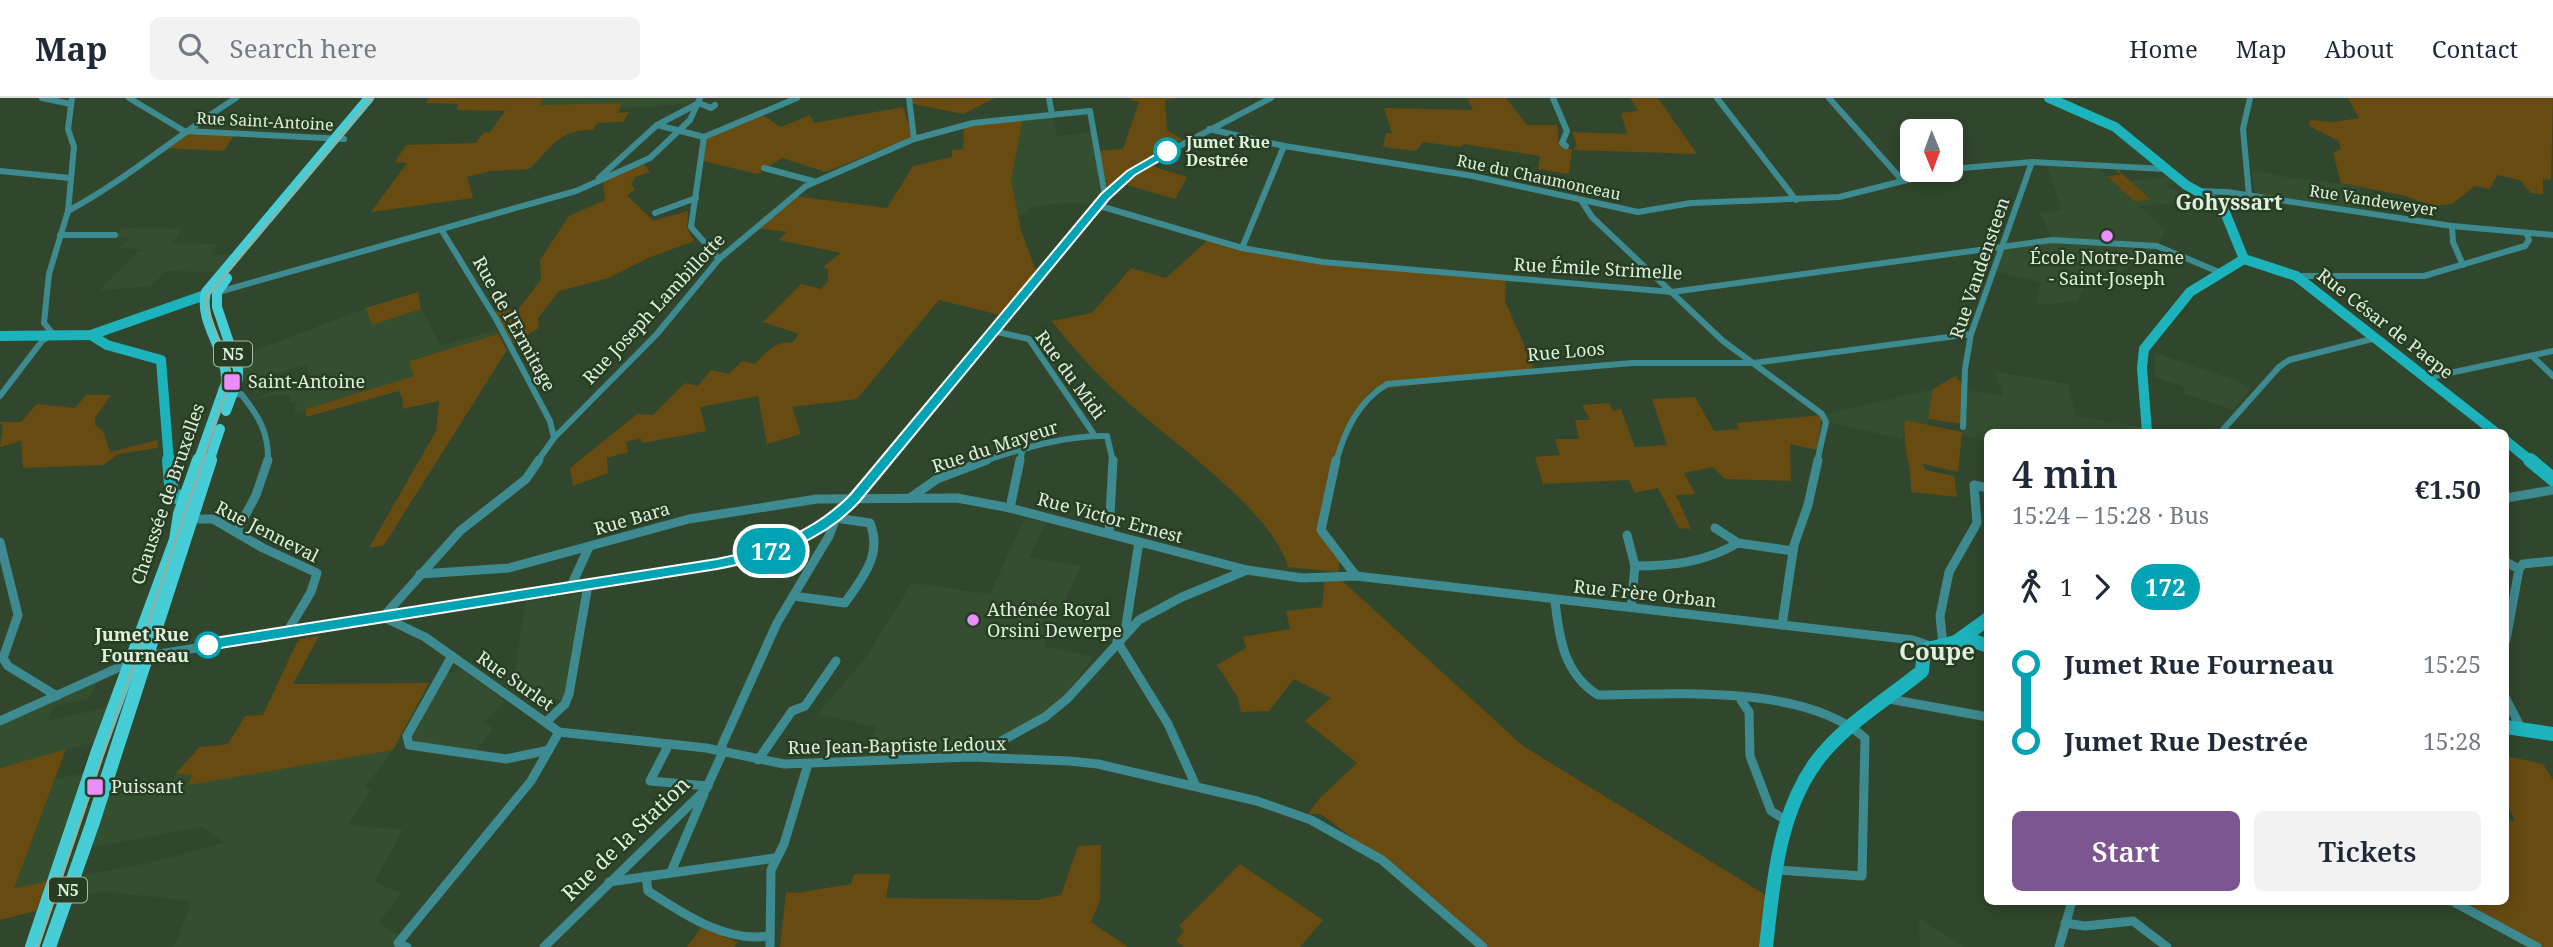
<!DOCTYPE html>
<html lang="en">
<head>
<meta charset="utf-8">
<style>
	:root { --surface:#fff; --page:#f2f2f3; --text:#1f2937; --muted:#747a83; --line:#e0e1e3; --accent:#7b5690 }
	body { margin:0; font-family:"Noto Serif",serif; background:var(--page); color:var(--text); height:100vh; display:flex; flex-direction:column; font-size:26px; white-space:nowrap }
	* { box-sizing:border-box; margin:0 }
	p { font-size:23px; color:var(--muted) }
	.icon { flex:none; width:38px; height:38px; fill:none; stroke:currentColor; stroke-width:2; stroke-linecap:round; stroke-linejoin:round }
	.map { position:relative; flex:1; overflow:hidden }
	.sheet { position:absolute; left:1984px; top:331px; width:525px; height:476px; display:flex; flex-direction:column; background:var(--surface); border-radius:10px; box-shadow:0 4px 18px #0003 }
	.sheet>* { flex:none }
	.badge { padding:0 14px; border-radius:23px; font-size:24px; line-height:46px }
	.needle { width:46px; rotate:179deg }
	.buttons { position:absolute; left:1900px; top:21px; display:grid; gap:14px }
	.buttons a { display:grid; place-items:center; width:63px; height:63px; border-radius:10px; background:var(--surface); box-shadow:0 4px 18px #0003; font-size:35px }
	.map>.badge { position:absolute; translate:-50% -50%; box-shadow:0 0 0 4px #fff }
	.legs { display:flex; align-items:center; gap:10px; height:77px; padding:0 28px; font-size:23px }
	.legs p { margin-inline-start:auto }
	.summary { display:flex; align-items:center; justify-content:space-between; height:119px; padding:0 28px }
	h1 { font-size:38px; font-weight:600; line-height:52px }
	.cta { display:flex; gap:14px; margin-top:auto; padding:14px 28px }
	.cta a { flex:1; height:80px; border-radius:10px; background:var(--accent); color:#fff; font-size:28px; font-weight:600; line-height:80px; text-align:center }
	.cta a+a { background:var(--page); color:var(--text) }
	ul { padding:0 28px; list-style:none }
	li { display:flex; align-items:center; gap:24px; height:77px; font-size:26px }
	li i { display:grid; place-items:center; width:10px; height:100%; margin:0 9px; background:currentColor }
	li i::after { content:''; width:18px; height:18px; margin:-9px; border:5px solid; border-radius:50%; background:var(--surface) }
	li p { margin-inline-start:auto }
	li:first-child i { background:linear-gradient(#0000 50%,currentColor 0) }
	li:last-child i { background:linear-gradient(currentColor 50%,#0000 0) }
	header { display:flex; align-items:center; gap:42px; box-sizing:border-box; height:98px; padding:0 35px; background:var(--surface); border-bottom:2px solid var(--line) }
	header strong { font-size:33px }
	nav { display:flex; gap:38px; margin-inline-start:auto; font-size:24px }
	.search { width:490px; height:63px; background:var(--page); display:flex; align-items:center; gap:18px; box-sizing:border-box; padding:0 24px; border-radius:10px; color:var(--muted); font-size:26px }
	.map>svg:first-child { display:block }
	.built { fill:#334f2f }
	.green { fill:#674b11 }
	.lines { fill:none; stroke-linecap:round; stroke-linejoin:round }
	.street-far1 { stroke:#3d8b90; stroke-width:6 }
	.street { stroke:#3d8b90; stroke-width:9 }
	.secondary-far1 { stroke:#1cb3bc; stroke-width:10 }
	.secondary { stroke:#1cb3bc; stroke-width:14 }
	.primary-far1 { stroke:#46cdd6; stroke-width:10 }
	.primary { stroke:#46cdd6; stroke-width:14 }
	.tram { stroke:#9bad98; stroke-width:2 }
	.line-1 { fill:#00a3b4; stroke:#fff; stroke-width:2 }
	.stop-1-dot { fill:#fff; stroke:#00a3b4; stroke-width:3.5 }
	.poi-dot { fill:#eb8dfc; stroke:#273d23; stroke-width:2.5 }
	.labels { text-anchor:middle; stroke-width:5; stroke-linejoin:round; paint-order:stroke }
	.far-street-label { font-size:16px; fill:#e1efde; stroke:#273d23 }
	.far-stop-label { font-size:16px; font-weight:bold; fill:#e1efde; stroke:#273d23; text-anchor:start }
	.shield { fill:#273d23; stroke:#a9baa6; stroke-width:2 }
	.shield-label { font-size:16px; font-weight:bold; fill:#e1efde }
	.poi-label { font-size:18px; fill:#e1efde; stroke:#273d23; text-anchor:start }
	.street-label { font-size:18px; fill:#e1efde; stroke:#273d23 }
	.stop-label { font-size:18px; font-weight:bold; fill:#e1efde; stroke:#273d23; text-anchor:end }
	.far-district-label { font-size:21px; font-weight:bold; fill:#e1efde; stroke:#273d23 }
	.near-street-label { font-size:21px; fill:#e1efde; stroke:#273d23 }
	.district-label { font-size:24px; font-weight:bold; fill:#e1efde; stroke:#273d23 }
</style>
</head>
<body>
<header>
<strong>Map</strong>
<div class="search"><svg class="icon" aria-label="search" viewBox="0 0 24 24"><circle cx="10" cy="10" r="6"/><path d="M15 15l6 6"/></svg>Search here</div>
<nav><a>Home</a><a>Map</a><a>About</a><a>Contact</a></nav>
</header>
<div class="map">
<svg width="2553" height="849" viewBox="0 0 2553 849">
	<rect width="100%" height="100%" fill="#31472d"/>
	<g class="built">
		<polygon points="543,0 698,0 695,6 621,10 540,7"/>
		<polygon points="1052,17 1057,38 1095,34 1100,108 1071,104 1031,109 1026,116 1017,117 1011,82 1016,42 1023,20"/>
		<polygon points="2047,67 2097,69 2134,103 2150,101 2130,83 2169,79 2176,85 2168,86 2169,91 2186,95 2197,104 2139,108 2166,133 2156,149 2117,177 2098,180 2089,178 2078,203 2036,207 2040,184 1994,173 2003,148 2054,143 2040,115 2062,112"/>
		<polygon points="2252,72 2292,80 2359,88 2367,112 2255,95"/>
		<polygon points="123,130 183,131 173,145 216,146 211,157 229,157 216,174 166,173 151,188 98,193 139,153 146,152 119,150 129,140 114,139"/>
		<polygon points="366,210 373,227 421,211 441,248 495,232 498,236 410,262 415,277 360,298 293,316 297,303 291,305 290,298 278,296 248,303 310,280 307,267 245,283 238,259"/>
		<polygon points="2155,255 2240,284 2251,290 2233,312 2183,295 2185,289 2154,279"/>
		<polygon points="1995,274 2069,286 2075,318 2142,329 2141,334 2042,334 2018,329 2017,334 1988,334 1988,343 1962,337 1964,292 2003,298"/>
		<polygon points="1933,291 1927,327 1905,322 1903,341 1826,324 1822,317"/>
		<polygon points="1025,420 1045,425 1029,459 1081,468 1044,548 1094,559 1052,613 965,660 862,666 876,629 818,616 866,559 912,485 990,496"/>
		<polygon points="581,495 564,601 539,603 512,589 526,504"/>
		<polygon points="461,571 505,604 482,625 493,629 488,638 476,653 411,643 444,577"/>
		<polygon points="97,584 89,600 53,609 47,623 108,609 98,643 0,670 0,626"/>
		<polygon points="380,651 393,652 365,689 372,691 348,727 403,732 374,784 401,795 379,825 403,839 407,849 172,849 179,838 191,803 101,793 65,802 73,779 149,765 224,745 202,729 91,749 110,691 130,685 172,684 176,675 193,677 189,686"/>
		<polygon points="87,674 48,783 14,790 55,681"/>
		<polygon points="1918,820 1964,849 1920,849"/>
	</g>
	<g class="green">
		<path d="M429 0H543L540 7 622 5 618 15 629 14 623 24 597 25 593 32C557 32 553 49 529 71L491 73 467 79 473 100 371 114 407 65 395 64 406 47 476 45 483 35 490 34 505 13 457 12 458 6 426 5Z"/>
		<polygon points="909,0 995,0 963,16 909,5"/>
		<polygon points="1134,0 1179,0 1165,2 1167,32 1182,41 1107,89 1098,53 1123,51 1139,4 1129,2"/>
		<polygon points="1467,0 1506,0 1527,27 1557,27 1559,47 1573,52 1577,48 1572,34 1627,36 1621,15 1638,13 1630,0 1658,0 1697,56 1572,52 1569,76 1538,71 1540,58 1464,46 1460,49 1423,44 1416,53 1383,49 1386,35 1392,35 1384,10 1473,12"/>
		<polygon points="2348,0 2553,0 2551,82 2543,81 2543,96 2531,95 2520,82 2497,77 2490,91 2475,88 2452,106 2431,108 2406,98 2341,85 2333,55 2341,51 2339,43 2309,28 2310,22 2334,24 2359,20"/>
		<polygon points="903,9 913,39 826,74 782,60 757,76 703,63 704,39 762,17 781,29 810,17 814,25"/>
		<path d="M1023 20 1011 82 1021 132 1038 179 1000 217 939 202 857 301 792 309 801 336 767 346 758 298 700 309 706 333 643 345 640 340 626 344 628 354 607 360 608 375 573 388 570 370 637 316 653 317 685 285 698 288 711 272 729 276 742 263 755 266C765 255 776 242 792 245L799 236 763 224 801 186 821 191 828 183V171L823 169 841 155 779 142 787 134 756 130 794 98 887 110 913 68 952 59V52L963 51 964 28Z"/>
		<polygon points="184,35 234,37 224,53 165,50"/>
		<polygon points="644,66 650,74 635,79 631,86 635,92 627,97 653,123 688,113 687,130 694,143 648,160 609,180 559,193 538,220 539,230 510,247 491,213 518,212 541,181 540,162 569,118 605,102 603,83"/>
		<polygon points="1145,66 1187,79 1175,101 1124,86"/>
		<polygon points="2114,70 2116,70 2151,102 2134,103 2107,78 2121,77"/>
		<path d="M1209 141 1371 170 1506 181 1505 203 1533 267 1531 273 1372 292C1342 324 1331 389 1321 431L1340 460 1338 474 1288 469C1273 413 1169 342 1125 302 1098 277 1074 252 1052 223L1092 215 1131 170 1166 180Z"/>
		<polygon points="418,194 421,211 372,227 366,210"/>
		<polygon points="498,236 507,252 384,447 369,450 436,333 439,303 402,311 403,302 399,293 306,319 306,311 414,278 409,263"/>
		<polygon points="1955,278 1964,287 1963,326 1928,321 1933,291"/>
		<polygon points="86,297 111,297 95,320 95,327 103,333 110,354 158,342 157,350 118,356 103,367 23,370 21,343 0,349 3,329 0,324 21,324 37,306 75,310"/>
		<polygon points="1695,299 1714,333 1739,331 1737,325 1822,317 1817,352 1790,346 1791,383 1725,381 1713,369 1684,375 1695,396 1676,397 1691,431 1679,430 1658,390 1635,395 1629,382 1543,386 1535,359 1560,357 1555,341 1579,341 1575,322 1590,322 1582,307 1609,305 1613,313 1621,311 1635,349 1667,347 1652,301"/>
		<path d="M1905 322 1962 334 1958 374 1923 366 1925 372 1954 378 1957 399 1911 394C1912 366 1902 349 1905 322Z"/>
		<polygon points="1325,479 1338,479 1523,648 1772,801 1769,849 1483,849 1382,762 1321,716 1308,716 1319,701 1357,665 1305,623 1331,600 1294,581 1269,613 1241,614 1237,598 1217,567 1246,550 1243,539 1290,531 1286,513 1322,509"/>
		<polygon points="319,538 293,586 429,585 393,652 188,687 192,677 176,675 200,649 228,646 245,618 263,617 296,546 300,541"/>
		<polygon points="66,651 14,790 48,783 36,813 0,822 0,670"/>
		<polygon points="2506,658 2543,666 2553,682 2553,849 2537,849 2452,803 2506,803 2506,722 2515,723 2506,704"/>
		<polygon points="1101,747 1100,802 1091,824 1128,849 780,849 786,794 796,795 851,786 854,776 890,776 886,800 1036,802 1061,797 1078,748"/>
		<polygon points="1240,766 1323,822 1300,849 1184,849 1176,843 1184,833 1179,828"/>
		<polygon points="701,830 738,844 734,849 687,849"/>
	</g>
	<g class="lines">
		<g class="street-far1">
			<polyline points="42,0 71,6"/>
			<polyline points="129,0 184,33 344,41"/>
			<polyline points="909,0 914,41"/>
			<polyline points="1049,0 1052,17"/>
			<polyline points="1553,0 1567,33 1562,45 1566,48"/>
			<polyline points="1717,0 1796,102"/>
			<polyline points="1829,0 1902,82"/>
			<polyline points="657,27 704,39"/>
			<polyline points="1209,31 1284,48 1473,78 1638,114 1691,105 1839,99 1947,72"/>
			<polyline points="704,39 691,129 719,161"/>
			<polyline points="704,39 797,0"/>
			<polyline points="764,70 813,83"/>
			<polyline points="1951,71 2032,64 2165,71"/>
			<polyline points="0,73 70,80"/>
			<polyline points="599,80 657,27 699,5 711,10 715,7"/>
			<polyline points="2198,93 2227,94 2452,128 2553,137"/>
			<polyline points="2249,97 2243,31 2250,0"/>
			<polyline points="1581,102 1592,119 1723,243 1822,316 1826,324 1817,364"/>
			<polyline points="1100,108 1242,150 1323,164 1672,194 2052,142 2157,148 2219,174"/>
			<path d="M68 113C127 81 179 36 236 0"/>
			<polyline points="655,115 696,100"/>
			<polyline points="2452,128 2453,144 2463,167"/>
			<polyline points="441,131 496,221 550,323 554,340"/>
			<polyline points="60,137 115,137"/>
			<polyline points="1242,150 1284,48"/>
			<polyline points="2296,178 2424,178 2525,148 2529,142 2527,137"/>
			<polyline points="215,195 576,93 650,60 690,22 700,0"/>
			<polyline points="993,233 1029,241 1093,335"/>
			<polyline points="2532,258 2553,278"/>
			<polyline points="2426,280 2553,253"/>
			<path d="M229 297 241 296C259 318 269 335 268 364"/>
			<polyline points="0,298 42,243 53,236 44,225 49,176 68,113 74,49 68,31 72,0"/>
			<polyline points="1963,329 1965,271 1971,236 2032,64"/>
			<polyline points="2221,334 2279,269 2289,262 2376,240"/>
			<polyline points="537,364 554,340 656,237 719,161 806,88 914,41 973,25 1090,13 1105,98"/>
			<polyline points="884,364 1105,98 1145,66 1271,0"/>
			<path d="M981 364C1021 351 1064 337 1107 338L1113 364"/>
			<polyline points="1020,364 1022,354"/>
			<path d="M1336 364C1345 332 1358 304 1387 286L1632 265H1754L1971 236"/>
		</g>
		<g class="street">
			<polyline points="1336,362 1321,432 1356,478"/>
			<polyline points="910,400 937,381 987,362"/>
			<polyline points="2506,400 2553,392"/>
			<polyline points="1010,410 1020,362"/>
			<polyline points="191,421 213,421 263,450 317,475 311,494 287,534"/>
			<polyline points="1715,430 1738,445 1793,453"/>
			<polyline points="237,433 256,397 268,362"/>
			<polyline points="1109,435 1113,362"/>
			<polyline points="1627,437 1635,468 1631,509"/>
			<polyline points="0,444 18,517 3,560 8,568 57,598"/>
			<polyline points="2506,464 2519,471"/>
			<path d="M1635 468C1672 468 1706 464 1738 445"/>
			<polyline points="420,476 509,470 689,421 817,401 957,400 1010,410 1247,472 1302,480 1356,478 1913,542 1930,548"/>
			<polyline points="570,490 589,449"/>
			<path d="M793 498 845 505C862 480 883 457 870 425L836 420"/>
			<path d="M1555 503C1559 540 1564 576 1598 597 1675 596 1804 586 1865 640L1862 778 1778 772"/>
			<polyline points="383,519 425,539 559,634 706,650 784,666 972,659 1069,663 1098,666 1257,703 1311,722 1382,762 1483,849"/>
			<polyline points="383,519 460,433 526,381 539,362"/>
			<polyline points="1782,527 1794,447 1808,407 1818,362"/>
			<polyline points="1125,534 1139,444"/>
			<polyline points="2506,542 2519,471 2523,466 2553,463"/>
			<polyline points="1117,543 1168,626 1196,688"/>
			<polyline points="1943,547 1940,518 1949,474 1977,425 1974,387 1988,390"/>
			<path d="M147 558 717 466C800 448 831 427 885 362"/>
			<polyline points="452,558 407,638 409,647 506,661 549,652"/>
			<polyline points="1889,601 1988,619"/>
			<polyline points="2506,601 2522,632"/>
			<polyline points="1741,602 1749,614 1750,658 1771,713 1789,724"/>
			<polyline points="0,623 131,564"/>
			<polyline points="546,624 565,606 569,596 588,487"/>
			<polyline points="669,646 650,683 708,688"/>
			<polyline points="972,659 1045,619 1067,601 1139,522 1182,499 1247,472"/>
			<polyline points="758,662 792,613 805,608 836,563"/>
			<polyline points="671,774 704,696"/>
			<path d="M646 778 648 793C682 815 726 845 768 838"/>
			<polyline points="609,784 775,760"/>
			<polyline points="2452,803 2537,849"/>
			<polyline points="2065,825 2085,828 2133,823 2167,849"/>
			<polyline points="407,849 398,845 531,683 559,634"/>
			<polyline points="544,849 706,691 723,654 722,647 777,525 829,438 836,420"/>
			<polyline points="770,849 771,772 784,746 808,666"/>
			<polyline points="2059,849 2072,803"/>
		</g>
		<g class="secondary-far1">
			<polyline points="2049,0 2115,29 2186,87 2222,107 2244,161"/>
			<polyline points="2244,161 2296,178 2495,334"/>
			<polyline points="91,237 107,247 161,262 169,364"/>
			<polyline points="0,238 91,237 205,197"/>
			<polyline points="2147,334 2142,270 2144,251 2190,194 2244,161"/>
			<polyline points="2506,343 2532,364"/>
		</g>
		<g class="secondary">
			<polyline points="169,362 172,399 193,398"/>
			<polyline points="2530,362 2553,381"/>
			<polyline points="1963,539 1988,548"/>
			<polyline points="2506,629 2553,636"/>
			<path d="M1766 849C1773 787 1778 716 1816 664 1843 627 1887 602 1922 573L1924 552 1956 544 1988 521"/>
		</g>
		<g class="primary-far1">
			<polyline points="226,313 238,281 238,271 217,209 217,194 227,180"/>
			<path d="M198 364 226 285C228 253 198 224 206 194L369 0"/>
			<polyline points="209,364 220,331"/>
		</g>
		<g class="primary">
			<polyline points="32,849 97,656 176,442 180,416 199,362"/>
			<polyline points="49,849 92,727 210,362"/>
		</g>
		<polyline class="tram" points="38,849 230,282 230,272 207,210 207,199 372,0"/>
	</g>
	<path class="line-1" d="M1167 50 1173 53 1171 56 1135 77 1109 101 859 404C822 444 770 461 717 471L208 552 201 547 208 541 717 461C767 451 814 434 850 397L1101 96 1127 73Z"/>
	<g class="stop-1-dot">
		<circle cx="1167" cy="53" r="12"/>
		<circle cx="208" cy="547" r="12"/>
	</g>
	<g class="poi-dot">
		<circle cx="2107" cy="138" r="7"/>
		<rect x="223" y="275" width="18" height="18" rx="3.5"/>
		<circle cx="973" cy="522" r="7"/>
		<rect x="86" y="680" width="18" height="18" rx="3.5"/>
	</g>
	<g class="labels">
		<g class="far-street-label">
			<text transform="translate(265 23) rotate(3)" y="6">Rue Saint-Antoine</text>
			<text transform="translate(1539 79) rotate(12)" y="6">Rue du Chaumonceau</text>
			<text transform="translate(2373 102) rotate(9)" y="6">Rue Vandeweyer</text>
		</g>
		<g class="far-stop-label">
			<text x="1186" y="50">Jumet Rue<tspan x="1186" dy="18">Destrée</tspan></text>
		</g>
		<g class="shield">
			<rect x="214" y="243.5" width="38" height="25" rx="5"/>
			<rect x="49" y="779.5" width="38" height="25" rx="5"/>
		</g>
		<g class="shield-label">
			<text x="233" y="262">N5</text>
			<text x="68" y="798">N5</text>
		</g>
		<g class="poi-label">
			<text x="2107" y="166" text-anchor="middle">École Notre-Dame<tspan x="2107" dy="21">- Saint-Joseph</tspan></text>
			<text x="248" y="290">Saint-Antoine</text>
			<text x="987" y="518">Athénée Royal<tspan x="987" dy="21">Orsini Dewerpe</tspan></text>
			<text x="111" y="695">Puissant</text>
		</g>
		<g class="street-label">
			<text transform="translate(1980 170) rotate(-71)" y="6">Rue Vandensteen</text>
			<text transform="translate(1598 171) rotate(3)" y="6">Rue Émile Strimelle</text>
			<text transform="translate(654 211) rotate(-47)" y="6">Rue Joseph Lambillotte</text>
			<text transform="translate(514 226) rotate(61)" y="6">Rue de l'Ermitage</text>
			<text transform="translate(2385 226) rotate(38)" y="6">Rue César de Paepe</text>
			<text transform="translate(1566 254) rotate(-5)" y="6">Rue Loos</text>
			<text transform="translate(1070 277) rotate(54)" y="6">Rue du Midi</text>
			<text transform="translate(995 349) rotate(-18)" y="6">Rue du Mayeur</text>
			<text transform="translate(168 396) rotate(-71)" y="6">Chaussée de Bruxelles</text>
			<text transform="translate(1110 420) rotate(15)" y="6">Rue Victor Ernest</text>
			<text transform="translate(632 421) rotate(-16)" y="6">Rue Bara</text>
			<text transform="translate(267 434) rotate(27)" y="6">Rue Jenneval</text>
			<text transform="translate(1645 496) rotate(6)" y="6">Rue Frère Orban</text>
			<text transform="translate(515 583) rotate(35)" y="6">Rue Surlet</text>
			<text transform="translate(897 648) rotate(-1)" y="6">Rue Jean-Baptiste Ledoux</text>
		</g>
		<g class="stop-label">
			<text x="189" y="543">Jumet Rue<tspan x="189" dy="21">Fourneau</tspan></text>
		</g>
		<g class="far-district-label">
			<text x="2229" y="112">Gohyssart</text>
		</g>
		<g class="near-street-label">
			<text transform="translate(626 741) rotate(-44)" y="7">Rue de la Station</text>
		</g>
		<g class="district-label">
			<text x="1937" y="562">Coupe</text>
		</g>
	</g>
</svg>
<div class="buttons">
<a><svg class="needle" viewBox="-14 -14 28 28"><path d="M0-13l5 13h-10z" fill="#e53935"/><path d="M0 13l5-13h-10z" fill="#747a83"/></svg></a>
</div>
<b class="badge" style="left:771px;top:453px;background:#00a3b4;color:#fff">172</b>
<section class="sheet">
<div class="summary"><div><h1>4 min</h1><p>15:24 – 15:28 · Bus</p></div><b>€1.50</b></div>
<div class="legs"><svg class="icon" aria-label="walk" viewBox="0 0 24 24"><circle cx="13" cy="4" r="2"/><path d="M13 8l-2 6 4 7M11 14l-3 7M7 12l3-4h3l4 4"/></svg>1<svg class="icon" aria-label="forward" viewBox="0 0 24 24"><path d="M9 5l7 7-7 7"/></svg><b class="badge" style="background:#00a3b4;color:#fff">172</b></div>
<ul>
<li><i style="color:#00a3b4"></i><b>Jumet Rue Fourneau</b><p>15:25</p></li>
<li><i style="color:#00a3b4"></i><b>Jumet Rue Destrée</b><p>15:28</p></li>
</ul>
<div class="cta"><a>Start</a><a>Tickets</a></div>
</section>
</div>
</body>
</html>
